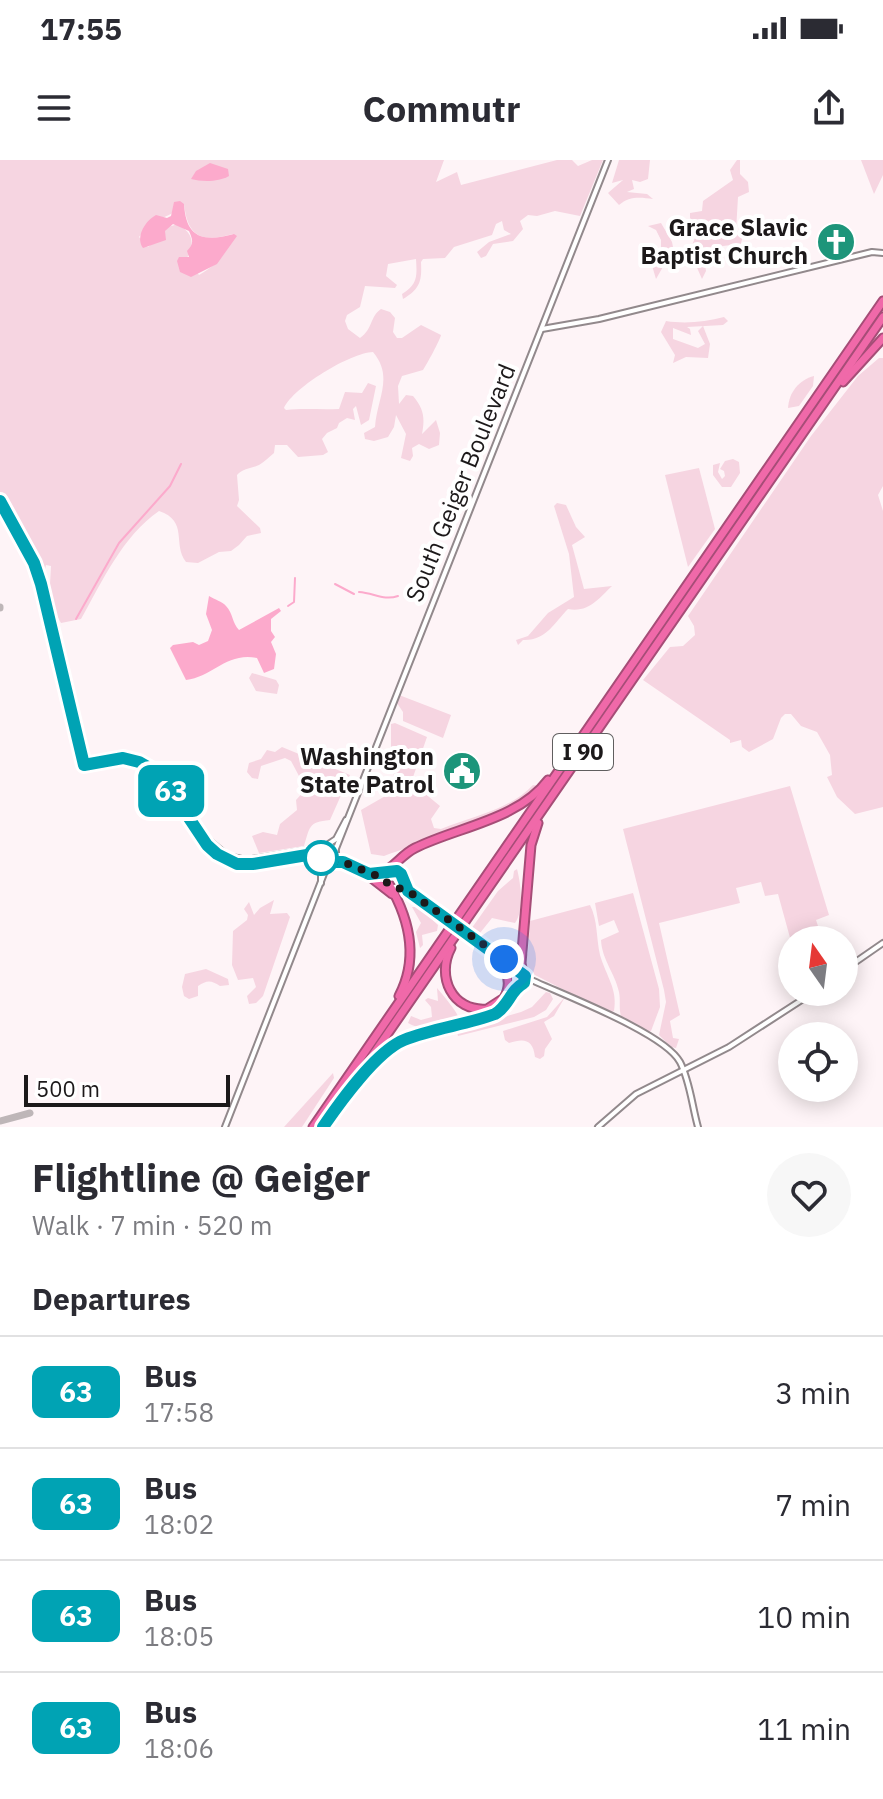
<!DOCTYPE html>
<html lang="en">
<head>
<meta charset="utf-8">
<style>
	:root { --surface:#fff; --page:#f7f7f7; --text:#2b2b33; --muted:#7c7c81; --line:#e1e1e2 }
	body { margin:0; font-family:"IBM Plex Sans",sans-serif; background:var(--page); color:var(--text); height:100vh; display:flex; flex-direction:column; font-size:30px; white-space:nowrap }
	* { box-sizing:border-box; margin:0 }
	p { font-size:26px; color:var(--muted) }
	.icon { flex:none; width:44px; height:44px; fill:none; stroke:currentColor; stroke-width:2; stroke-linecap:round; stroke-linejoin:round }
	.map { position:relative; height:967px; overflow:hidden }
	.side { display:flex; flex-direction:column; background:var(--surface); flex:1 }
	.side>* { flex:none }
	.badge { padding:0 16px; border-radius:12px; font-size:28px; line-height:52px }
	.needle { width:52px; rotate:346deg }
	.buttons { position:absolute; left:778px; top:766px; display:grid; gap:16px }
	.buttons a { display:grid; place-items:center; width:80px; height:80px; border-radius:50%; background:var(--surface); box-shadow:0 4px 20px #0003; font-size:40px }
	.scale { position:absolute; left:24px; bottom:20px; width:206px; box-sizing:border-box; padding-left:8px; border:4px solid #1c191a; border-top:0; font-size:22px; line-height:28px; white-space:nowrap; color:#1c191a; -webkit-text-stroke:6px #fff; paint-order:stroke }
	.you { position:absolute; width:40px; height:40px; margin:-20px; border:6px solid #fff; border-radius:50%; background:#1a73e8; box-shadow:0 0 0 12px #1a73e833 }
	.map>.badge { position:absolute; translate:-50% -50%; box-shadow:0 0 0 4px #fff }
	h2 { padding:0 32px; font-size:30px; line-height:72px }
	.round { display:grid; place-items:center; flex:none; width:84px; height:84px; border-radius:42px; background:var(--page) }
	.summary { display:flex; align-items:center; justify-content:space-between; height:136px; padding:0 32px }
	h1 { font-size:38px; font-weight:700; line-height:60px }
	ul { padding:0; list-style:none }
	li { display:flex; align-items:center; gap:24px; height:112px; padding:0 32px; border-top:2px solid var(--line) }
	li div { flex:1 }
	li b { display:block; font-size:30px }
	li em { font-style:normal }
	li .badge { min-width:88px; font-weight:700; text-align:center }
	.status { display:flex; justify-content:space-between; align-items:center; height:56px; padding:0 40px; background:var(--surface); direction:ltr }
	.status svg { height:22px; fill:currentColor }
	header { display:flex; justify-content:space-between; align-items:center; height:104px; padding:0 32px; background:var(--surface); font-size:36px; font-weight:700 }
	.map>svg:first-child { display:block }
	.green { fill:#f6d5e1; fill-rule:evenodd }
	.water { fill:#fcaacc }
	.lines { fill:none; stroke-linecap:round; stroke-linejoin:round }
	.stream { stroke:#fcaacc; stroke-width:2 }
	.taxiway { stroke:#beb6b8; stroke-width:7 }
	.secondary-casing { stroke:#92898c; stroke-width:8 }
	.highway-casing { stroke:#a64d77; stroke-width:11 }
	.secondary { stroke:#fff; stroke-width:4 }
	.highway { stroke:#f069a9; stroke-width:7 }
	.secondary-bridge-casing { stroke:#92898c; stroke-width:8; stroke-linecap:butt }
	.secondary-bridge { stroke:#fff; stroke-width:4 }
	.line-casing { stroke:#fff; stroke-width:18 }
	.line { stroke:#00a3b4; stroke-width:12 }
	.walk { stroke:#1c191a; stroke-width:8; stroke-dasharray:0 14.4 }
	.stop-dot { fill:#fff; stroke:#00a3b4; stroke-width:4 }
	.labels { text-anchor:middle; stroke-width:8; stroke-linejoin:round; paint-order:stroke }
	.shield { fill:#fff; stroke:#605e5f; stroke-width:2 }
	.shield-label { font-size:22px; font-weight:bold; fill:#1c191a }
	.poi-label { font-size:24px; font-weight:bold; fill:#1c191a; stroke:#fff; text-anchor:end }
	.street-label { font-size:24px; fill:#1c191a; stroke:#fff }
</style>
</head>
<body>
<div class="status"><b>17:55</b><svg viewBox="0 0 49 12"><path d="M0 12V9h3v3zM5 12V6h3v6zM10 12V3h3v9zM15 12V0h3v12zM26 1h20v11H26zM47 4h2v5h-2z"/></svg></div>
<header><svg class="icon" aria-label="menu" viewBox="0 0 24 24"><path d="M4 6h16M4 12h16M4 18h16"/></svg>Commutr<svg class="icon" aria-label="share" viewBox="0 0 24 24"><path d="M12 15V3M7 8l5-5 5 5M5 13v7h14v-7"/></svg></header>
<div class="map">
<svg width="883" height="967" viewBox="0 0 883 967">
	<rect width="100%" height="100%" fill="#fef4f7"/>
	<g class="green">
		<path d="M0 0H444L436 22 457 12 461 25 557 0H572L578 6 592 0H603L580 56 555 51 537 56 528 55 520 61 523 69 513 81 493 84 486 96 481 98 477 92 489 82 511 74 504 70 502 61 496 64 492 75 454 87 445 98 423 99 421 102C422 121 420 129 403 139L402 134C418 124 417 116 416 99L388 104 386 116 397 125 395 128 365 126 360 147 347 155 345 161 348 169 360 178C373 169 370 156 381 149L390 152 395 158 393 172 397 178H402L421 165 441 175C440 180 427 204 423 210L402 216 398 226 399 244 406 235 413 236C424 249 425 258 422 274L436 260 440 273 439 285 429 289 419 284 412 288 413 296 410 301 401 298 406 274 396 255 394 267 388 277 374 281 365 279 364 273 375 267C377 238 394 217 373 192 350 193 294 227 284 248L286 250C304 248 321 250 339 249L345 232 362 233 368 223 376 226 369 260 361 265 356 246 353 249 355 260 347 258 339 263 337 268 327 273 322 279 328 292 323 295 298 297 287 285H275L274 293C269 297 264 302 259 305 251 309 243 308 237 315L239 340 237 346 260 368 261 373 247 376 239 385 231 391 219 392 198 403 186 402C172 384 189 361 159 351 122 377 103 420 81 459L61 463 49 442 51 406 46 405 44 414H40L0 337ZM184 44C188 79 203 82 233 74 226 95 218 104 199 115L187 98C195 82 193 74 178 64L168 67 148 87 139 77C155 55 165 62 184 44Z"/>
		<path d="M619 0H650L648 19 640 22 632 20 634 29 627 32 647 34 653 39C640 37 629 36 619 45L608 33 623 20 612 23Z"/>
		<path d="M737 0H740V14L748 22 749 32 738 37 736 71H740L743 76 739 90 752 89 734 103 731 85 715 87 712 90 713 93 718 94 721 101 718 105 710 101 705 105 706 111 702 119C694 100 685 87 701 70L690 58V53L702 51 703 41 733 20 730 10Z"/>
		<polygon points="861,0 883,0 883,15 874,34"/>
		<polygon points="661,63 672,82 675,97 664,105 656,119 646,85 649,84 655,96 661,89 661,80 656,70 648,66"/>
		<path d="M724 157 728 161 723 165 687 167 690 169 691 175 673 168V179L698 188 705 184 698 171 703 166 710 184 708 198 686 197 673 203 675 195 661 172 666 161C685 164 705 162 724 157Z"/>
		<polygon points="879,198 883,198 883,326 878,335 883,351 883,647 855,654 837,637 827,617 832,615 830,595 817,572 801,566 791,554 785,554 781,558 773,579 749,592 742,587 741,580 730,583 730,580 643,520 670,487 683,486 695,475 694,466 688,456 811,276 858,216"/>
		<path d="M814 216 813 226 799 246 788 248C789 232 799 220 814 216Z"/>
		<polygon points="733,299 739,302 740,313 731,327 722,327 713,315 713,305 720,303 718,312 722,319 725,316 724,311 720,309 725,301"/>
		<polygon points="699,308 715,369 688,407 665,315"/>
		<path d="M557 343 566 345 576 367 585 377 572 385 584 429 612 426C599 438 589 453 568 449 554 463 546 481 523 480L518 485 516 480 528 476 548 453 574 437 569 394 554 346Z"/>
		<polygon points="252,513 276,520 279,525 277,534 256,531 249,518"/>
		<polygon points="399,535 451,555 443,578 403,561 403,552 397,543"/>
		<path d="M395 563 427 577 412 620 424 625 423 632 440 646 431 659 434 668 441 669C471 657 511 649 533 625L540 626C508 657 428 680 384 696L371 694 361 650 387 635 386 628C391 619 397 616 392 605L376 599 375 595 385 594 407 603 409 591 391 588V564Z"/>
		<path d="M282 587 350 615 330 660C308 662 310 667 304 686L259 693 252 676 263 672 277 675 280 664 297 650 296 640 306 629 291 601 285 598 261 606 258 619 252 618 247 612 249 603 261 599 267 590 275 592Z"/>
		<polygon points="790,626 829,755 816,760 819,769 815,771 817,780 792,780 792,785 778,734 765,736 761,722 736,728 740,743 659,763 680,855 670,861 673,878 679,879 676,888 671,887 659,875 666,842 664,830 623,669"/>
		<path d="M517 709C521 724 524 751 515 763L492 758 480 773 469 772 498 731 513 718 514 711Z"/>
		<path d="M633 733 659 829 660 847 651 871H646L622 859C618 849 621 842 619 832 615 813 602 800 601 780L619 772 614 760 599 766 595 743Z"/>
		<polygon points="274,740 270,754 287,753 290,757 263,836 256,843 249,844 247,836 256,827 253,818 238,820 232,805 233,771 247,760 248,755 244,749 249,742 254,755 260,748"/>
		<path d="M590 745C598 761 596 778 600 795 606 816 618 829 614 851L609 853 535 815 526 807 524 800 528 793 530 761Z"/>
		<polygon points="412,747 418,747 438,765 437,771 422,775 423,785 420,788 416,772 421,763"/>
		<path d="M206 809 228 819 229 825 220 826C211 820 207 820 198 826V836L189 839 184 836 182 827 185 814Z"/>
		<path d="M437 828C442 834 456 850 459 858 453 859 445 858 439 860 425 864 425 872 408 863L411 856 421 860 432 857 431 847 425 840 428 838 438 841Z"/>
		<polygon points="546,832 550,833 553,839 546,850 534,857 458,876 457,871 521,852 532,847"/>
		<path d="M565 837 554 856 544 862 552 879 545 889 544 896 540 899 535 897C533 879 524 878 509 883L505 880 503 871 547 857Z"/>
		<polygon points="333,913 334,918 302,967 284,967"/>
	</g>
	<g class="water">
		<path d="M210 3 228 9 229 16C219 22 202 22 191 19L196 11Z"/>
		<path d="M180 41 184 44C186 79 204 82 234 74L237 76 217 104 191 117 180 112 177 101 179 97H189L187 91C194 84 193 80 189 71L173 64 165 71 166 80 143 88C135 77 145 61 156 55L167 58 171 56 174 42Z"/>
		<path d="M209 436C215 440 222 441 226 446 233 453 232 463 239 470L279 448 281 451 271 459V471L275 477 271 482 276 494 274 509 264 513 257 498C226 492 213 517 186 520L170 488 173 485 193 482 199 485 208 481 212 470 206 454Z"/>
	</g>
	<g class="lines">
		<g class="stream">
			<polyline points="335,424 354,434"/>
			<path d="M359 432C374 433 384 441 398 436"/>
			<polyline points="288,446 294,442 295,418"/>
			<polyline points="76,459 119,383 170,326 181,304"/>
		</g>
		<g class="taxiway">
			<polyline points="0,447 0,448"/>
			<polyline points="0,961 30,953"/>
		</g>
		<g class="secondary-casing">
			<g id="secondary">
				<polyline points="542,169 599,159 872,92 883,93"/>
				<path d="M0 341 34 403 41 424 84 605C133 594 148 599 177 640 185 652 196 663 202 675 210 690 222 701 240 704 262 708 290 698 313 694L320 697"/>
				<polyline points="205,677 228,696 246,700 321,688"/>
				<circle cx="328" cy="693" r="8"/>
				<polyline points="327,685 336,679 346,660"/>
				<polyline points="335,691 608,0"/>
				<polyline points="332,700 343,702 387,722"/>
				<circle cx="394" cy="719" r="8"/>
				<polyline points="321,723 321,698"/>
				<polyline points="394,727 408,731 446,759"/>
				<polyline points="467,774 482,785"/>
				<polyline points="492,792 520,813"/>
				<polyline points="844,810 883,783"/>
				<circle cx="520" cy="819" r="6"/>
				<path d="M525 817C558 833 664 872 680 902 690 921 692 946 698 967"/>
				<polyline points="225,967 329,701"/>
				<polyline points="598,967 636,934 729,887 814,832"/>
			</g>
		</g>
		<g class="highway-casing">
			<g id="highway">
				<polyline points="843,222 883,178"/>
				<polyline points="365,713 392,734"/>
				<path d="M380 714C395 707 401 695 415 688 457 667 518 660 548 620"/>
				<path d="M389 724C410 760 419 798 399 836"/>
				<path d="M451 788C436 816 452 852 487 849L504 838C518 813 495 800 480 783"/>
				<polyline points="523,814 521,803 531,685 538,663"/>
				<path d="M366 913C400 869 447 872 495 854 508 847 509 830 521 825"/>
				<polyline points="313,967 883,141"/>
				<polyline points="323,967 883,157"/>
			</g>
		</g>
		<use href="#secondary" class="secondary"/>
		<use href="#highway" class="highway"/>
		<g class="secondary-bridge-casing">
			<polyline id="secondary-bridge" points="446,759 467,774"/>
		</g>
		<use href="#secondary-bridge" class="secondary-bridge"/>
	</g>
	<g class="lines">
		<g class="line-casing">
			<path id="line" d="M0 341 34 403 41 424 84 605 123 598 139 602 153 610 171 631 207 685 217 694 237 704H253L313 694 327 702H343L369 714 397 711 401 714 408 731 525 816 524 823C510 830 509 846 495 854 466 865 433 868 404 880 377 891 340 942 323 967"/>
		</g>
		<use href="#line" class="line"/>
		<polyline class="walk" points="321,698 327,702 343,702 380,717 391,726 408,731 504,799"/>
	</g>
	<defs>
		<g id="church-disc" transform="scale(2)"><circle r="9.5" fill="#1d957a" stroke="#fff"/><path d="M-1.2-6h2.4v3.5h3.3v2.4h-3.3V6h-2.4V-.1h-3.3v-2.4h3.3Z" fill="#fff"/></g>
		<g id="civic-disc" transform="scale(2)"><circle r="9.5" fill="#1d957a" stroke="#fff"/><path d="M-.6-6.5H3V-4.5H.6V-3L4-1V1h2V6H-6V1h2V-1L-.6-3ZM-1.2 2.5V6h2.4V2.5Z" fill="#fff"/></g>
	</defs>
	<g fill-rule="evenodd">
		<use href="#church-disc" x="836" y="82"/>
		<use href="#civic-disc" x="462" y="611"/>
	</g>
	<circle class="stop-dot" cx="321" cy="698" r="16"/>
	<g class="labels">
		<rect class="shield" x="553" y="574" width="60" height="36" rx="6"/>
		<g class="shield-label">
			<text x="583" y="600">I 90</text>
		</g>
		<g class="poi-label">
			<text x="808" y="76">Grace Slavic<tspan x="808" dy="28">Baptist Church</tspan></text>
			<text x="434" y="605">Washington<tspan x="434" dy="28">State Patrol</tspan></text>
		</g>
		<g class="street-label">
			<text transform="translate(461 323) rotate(-68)" y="8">South Geiger Boulevard</text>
		</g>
	</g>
</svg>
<div class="buttons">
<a><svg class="needle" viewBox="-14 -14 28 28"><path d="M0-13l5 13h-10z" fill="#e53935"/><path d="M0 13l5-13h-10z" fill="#7c7c81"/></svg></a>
<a><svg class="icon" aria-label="locate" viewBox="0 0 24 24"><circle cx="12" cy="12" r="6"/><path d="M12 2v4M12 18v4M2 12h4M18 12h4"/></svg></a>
</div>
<div class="scale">500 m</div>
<div class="you" style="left:504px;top:799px"></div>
<b class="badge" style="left:171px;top:631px;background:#00a3b4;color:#fff">63</b>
</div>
<section class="side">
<div class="summary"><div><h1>Flightline @ Geiger</h1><p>Walk · 7 min · 520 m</p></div><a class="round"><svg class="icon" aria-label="heart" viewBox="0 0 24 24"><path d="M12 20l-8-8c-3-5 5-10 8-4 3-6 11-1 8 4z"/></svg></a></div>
<h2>Departures</h2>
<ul>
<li><span class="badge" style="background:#00a3b4;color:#fff">63</span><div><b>Bus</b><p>17:58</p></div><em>3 min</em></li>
<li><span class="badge" style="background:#00a3b4;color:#fff">63</span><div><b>Bus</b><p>18:02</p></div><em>7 min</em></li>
<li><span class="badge" style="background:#00a3b4;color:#fff">63</span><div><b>Bus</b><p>18:05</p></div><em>10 min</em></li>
<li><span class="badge" style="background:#00a3b4;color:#fff">63</span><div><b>Bus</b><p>18:06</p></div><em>11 min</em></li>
</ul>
</section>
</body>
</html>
